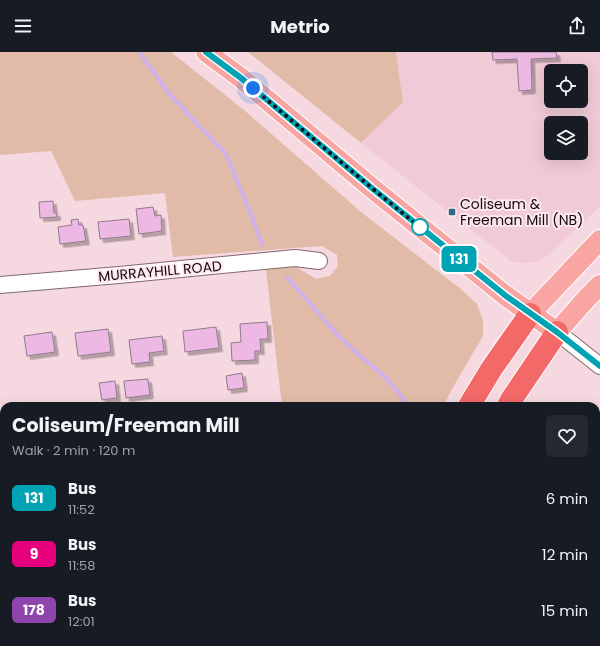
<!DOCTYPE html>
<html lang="en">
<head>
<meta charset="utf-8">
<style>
	:root { --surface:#171b24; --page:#242831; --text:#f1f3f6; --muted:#9ea1a6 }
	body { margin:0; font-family:Poppins,sans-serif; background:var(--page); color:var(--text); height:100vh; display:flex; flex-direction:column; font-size:15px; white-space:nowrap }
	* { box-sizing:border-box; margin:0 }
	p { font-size:13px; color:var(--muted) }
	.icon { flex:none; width:22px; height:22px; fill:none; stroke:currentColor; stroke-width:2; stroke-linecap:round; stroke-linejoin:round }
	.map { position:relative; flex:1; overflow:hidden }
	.details { position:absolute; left:0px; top:350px; width:600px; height:244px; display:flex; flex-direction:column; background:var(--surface); border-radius:12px 12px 0 0; box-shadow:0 4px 16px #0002 }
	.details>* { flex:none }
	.badge { padding:0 8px; border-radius:6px; font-size:14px; line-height:26px }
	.fabs { position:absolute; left:544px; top:12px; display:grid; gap:8px }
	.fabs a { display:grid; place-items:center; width:44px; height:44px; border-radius:6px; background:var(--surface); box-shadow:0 4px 16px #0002; font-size:20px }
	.you { position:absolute; width:20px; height:20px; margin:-10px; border:3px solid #fff; border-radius:50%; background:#1a73e8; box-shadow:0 0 0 6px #1a73e833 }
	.map>.badge { position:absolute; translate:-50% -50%; box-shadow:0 0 0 2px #fff }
	.round { display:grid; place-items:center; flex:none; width:42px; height:42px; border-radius:6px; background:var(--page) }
	.head { display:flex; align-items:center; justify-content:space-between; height:68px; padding:0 12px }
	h1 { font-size:19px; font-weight:700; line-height:30px }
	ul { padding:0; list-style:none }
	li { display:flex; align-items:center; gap:12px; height:56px; padding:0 12px }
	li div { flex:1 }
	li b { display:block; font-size:15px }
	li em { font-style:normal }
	li .badge { min-width:44px; font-weight:700; text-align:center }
	header { display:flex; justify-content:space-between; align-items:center; height:52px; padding:0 12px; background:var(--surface); font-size:18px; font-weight:700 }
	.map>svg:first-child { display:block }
	.built { fill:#f0cad6; fill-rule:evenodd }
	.green { fill:#e2bba8 }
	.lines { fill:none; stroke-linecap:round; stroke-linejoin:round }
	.stream { stroke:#ceb1ea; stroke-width:4 }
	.building { fill:#edb8e3; stroke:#8f7a8b; filter:url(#shadow) }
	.minor-casing { stroke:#81676f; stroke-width:18 }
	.major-casing { stroke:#fff; stroke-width:22 }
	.highway-casing { stroke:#fff; stroke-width:24 }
	.minor { stroke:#fff; stroke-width:16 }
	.major { stroke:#f8a5a4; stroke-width:20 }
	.highway { stroke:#f36968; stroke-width:22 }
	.line-casing { stroke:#fff; stroke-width:9 }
	.line { stroke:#00a3b4; stroke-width:6 }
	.walk { stroke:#140b0e; stroke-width:4; stroke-dasharray:0 7.2 }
	.poi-dot { fill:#326984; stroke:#ffe7ee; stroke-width:1.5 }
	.stop-dot { fill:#fff; stroke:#00a3b4; stroke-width:2 }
	.labels { text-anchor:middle; stroke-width:4; stroke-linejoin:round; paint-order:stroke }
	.poi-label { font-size:14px; fill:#140b0e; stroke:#ffe7ee; text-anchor:start }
	.street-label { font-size:14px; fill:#140b0e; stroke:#ffe7ee }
</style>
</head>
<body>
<header><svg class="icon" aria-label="menu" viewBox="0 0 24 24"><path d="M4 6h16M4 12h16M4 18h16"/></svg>Metrio<svg class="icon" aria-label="share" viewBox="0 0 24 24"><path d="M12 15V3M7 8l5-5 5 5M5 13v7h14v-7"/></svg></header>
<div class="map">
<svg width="600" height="594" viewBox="0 0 600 594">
	<defs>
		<filter id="shadow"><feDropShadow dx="3.5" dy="3.5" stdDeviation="0" flood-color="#0004"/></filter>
	</defs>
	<rect width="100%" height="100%" fill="#f5d8e0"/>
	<path class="built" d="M396 0H600V154L549 203 532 211 512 210 361 91 403 50ZM551 19H581V49H551ZM551 71H581V101H551Z"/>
	<g class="green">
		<polygon points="0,0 171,0 244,58 361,160 462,238 477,252 483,269 483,284 456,330 443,354 282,354 266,218 295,214 316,227 330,224 338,214 337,203 322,194 173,205 165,141 75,149 51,99 0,103"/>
		<polygon points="248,0 396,0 403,50 361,91"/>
	</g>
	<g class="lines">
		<g class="stream">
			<polyline points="139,0 171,44 226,102 252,165 262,192"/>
			<polyline points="287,225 341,287 386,326 403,346 406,354"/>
			<polyline points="518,590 519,594"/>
		</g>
	</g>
	<g class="building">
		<polygon points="492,0 556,0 557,6 531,7 532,38 519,39 517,7 493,8"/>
		<polygon points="53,149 54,161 57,161 57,165 40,166 39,150"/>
		<polygon points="153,155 155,164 161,163 162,179 139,182 136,157"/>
		<polygon points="78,167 79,173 83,173 86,189 60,192 58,175 72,173 71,168"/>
		<polygon points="129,167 131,184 100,187 98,170"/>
		<polygon points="267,270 268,287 260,287 261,299 255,299 255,308 232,309 231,291 241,290 240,272"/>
		<polygon points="216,275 219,296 185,300 183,279"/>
		<polygon points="108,277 111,300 78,304 75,281"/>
		<polygon points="52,280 55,300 27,304 24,284"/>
		<polygon points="162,284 164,299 149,301 150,310 132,312 129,288"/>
		<polygon points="242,321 244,336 228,338 226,324"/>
		<polygon points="148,327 150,343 126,346 124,329"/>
		<polygon points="115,329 117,346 102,348 99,331"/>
		<polygon points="600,404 600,459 596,465 596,410"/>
		<rect x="26" y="590" width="12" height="4"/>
	</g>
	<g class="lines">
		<g class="minor-casing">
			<g id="minor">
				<polyline points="0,233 119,223 295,206 319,209"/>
				<polyline points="557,280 600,314"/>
				<polyline points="596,373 600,369"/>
				<polyline points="596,475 600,469"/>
				<polyline points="596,489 600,483"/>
				<polyline points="596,530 600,531"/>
				<polyline points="0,540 4,539"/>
				<polyline points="179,590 179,594"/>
			</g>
		</g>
		<g class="major-casing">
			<g id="major">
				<polyline points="206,0 241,26 373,137 506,244 557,280 587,246 600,233"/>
				<polyline points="530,262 600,188"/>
			</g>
		</g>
		<g class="highway-casing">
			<g id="highway">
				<polyline points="469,354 492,316 530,262"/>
				<polyline points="508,354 511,348 557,280"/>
				<polyline points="396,594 396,590"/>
				<polyline points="436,594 436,590"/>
			</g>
		</g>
		<use href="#minor" class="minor"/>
		<use href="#major" class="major"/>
		<use href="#highway" class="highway"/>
	</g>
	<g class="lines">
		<g class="line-casing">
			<polyline id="line" points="206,0 241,26 373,137 506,244 557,280 600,314"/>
		</g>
		<use href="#line" class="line"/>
		<polyline class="walk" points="253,36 373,137 421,176 420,175"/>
	</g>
	<rect class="poi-dot" x="448" y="156" width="8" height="8" rx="2"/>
	<circle class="stop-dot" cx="420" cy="175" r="8"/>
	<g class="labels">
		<g class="poi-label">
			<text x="460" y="157">Coliseum &amp;<tspan x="460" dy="16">Freeman Mill (NB)</tspan></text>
		</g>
		<g class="street-label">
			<text transform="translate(160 219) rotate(-5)" y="5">MURRAYHILL ROAD</text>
		</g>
	</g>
</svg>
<div class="fabs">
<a><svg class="icon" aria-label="locate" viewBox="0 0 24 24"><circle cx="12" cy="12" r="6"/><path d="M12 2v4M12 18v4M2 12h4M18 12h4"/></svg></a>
<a><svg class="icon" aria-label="layers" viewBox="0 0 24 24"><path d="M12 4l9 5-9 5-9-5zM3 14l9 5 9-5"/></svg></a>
</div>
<div class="you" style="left:253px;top:36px"></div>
<b class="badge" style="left:459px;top:207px;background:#00a3b4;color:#fff">131</b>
<section class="details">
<div class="head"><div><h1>Coliseum/Freeman Mill</h1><p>Walk · 2 min · 120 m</p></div><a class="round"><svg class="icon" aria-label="heart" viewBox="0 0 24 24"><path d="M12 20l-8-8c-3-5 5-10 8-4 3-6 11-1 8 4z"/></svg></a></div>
<ul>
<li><span class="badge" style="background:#00a3b4;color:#fff">131</span><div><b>Bus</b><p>11:52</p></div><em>6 min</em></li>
<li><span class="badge" style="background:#e6007e;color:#fff">9</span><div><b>Bus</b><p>11:58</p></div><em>12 min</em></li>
<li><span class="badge" style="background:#8e44ad;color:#fff">178</span><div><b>Bus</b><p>12:01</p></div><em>15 min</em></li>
</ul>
</section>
</div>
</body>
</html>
